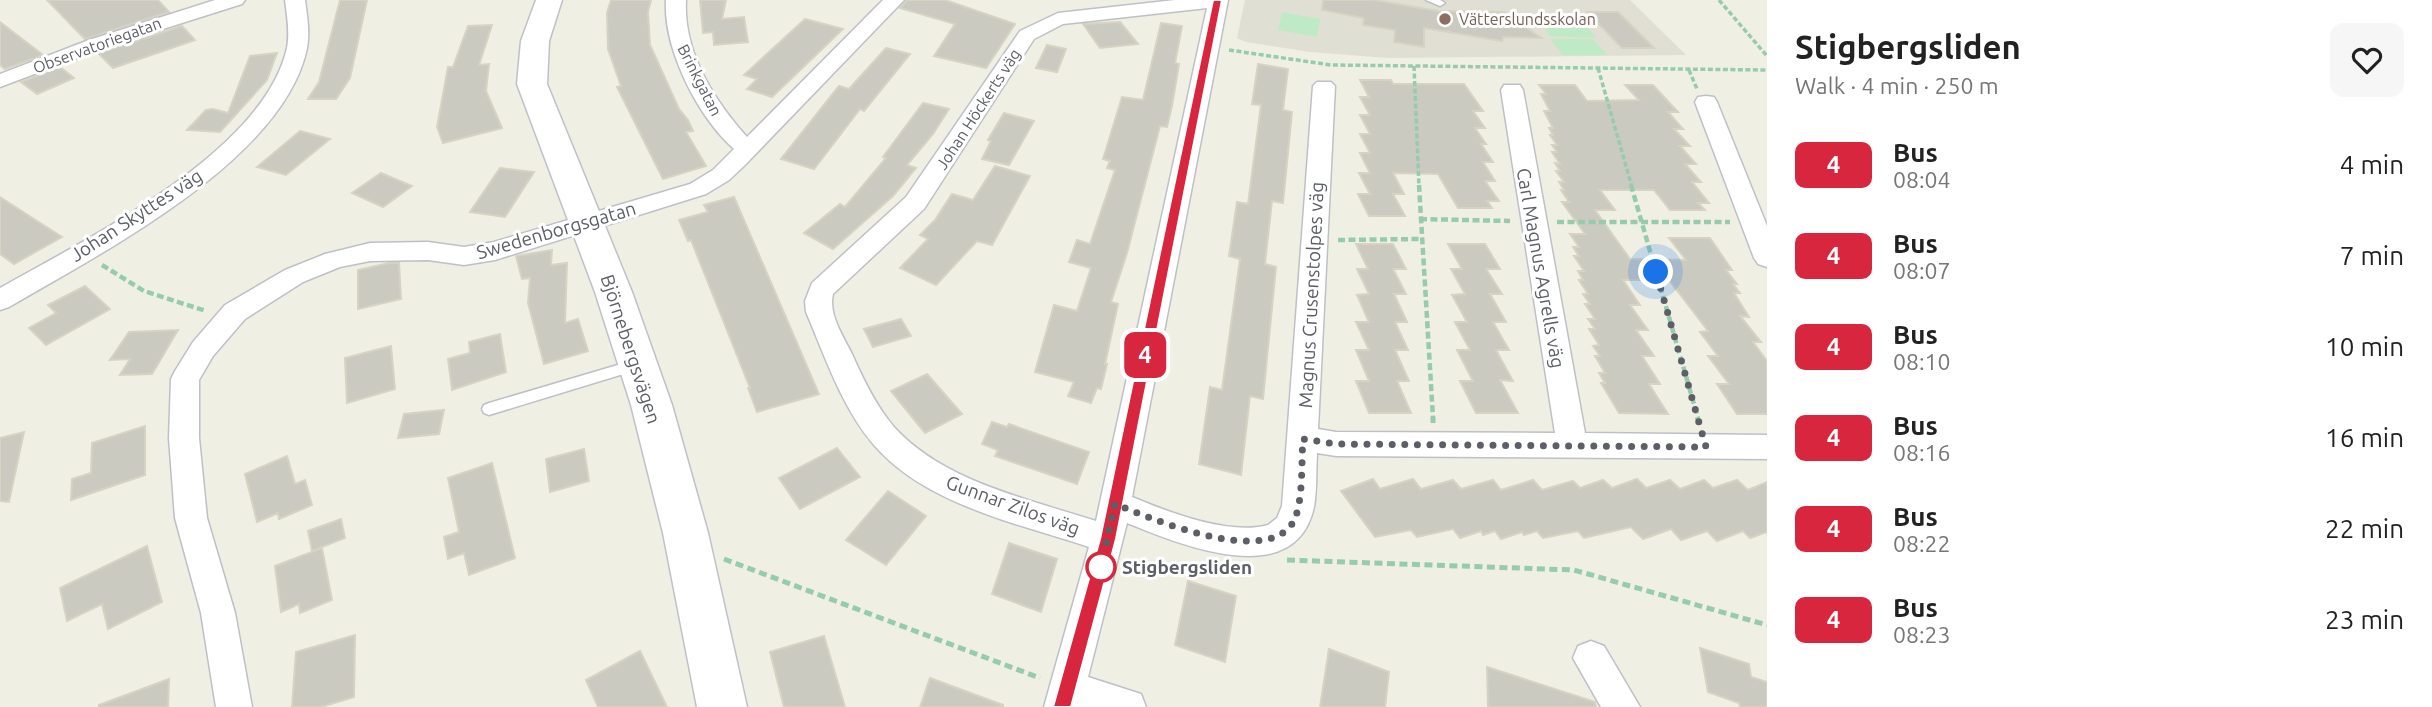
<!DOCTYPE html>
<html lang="en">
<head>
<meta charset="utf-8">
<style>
	:root { --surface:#fff; --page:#f6f6f6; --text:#222; --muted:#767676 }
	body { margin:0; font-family:Ubuntu,sans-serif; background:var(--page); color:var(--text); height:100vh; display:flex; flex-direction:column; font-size:26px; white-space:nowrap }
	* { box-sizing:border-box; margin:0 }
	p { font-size:23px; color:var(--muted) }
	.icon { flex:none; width:38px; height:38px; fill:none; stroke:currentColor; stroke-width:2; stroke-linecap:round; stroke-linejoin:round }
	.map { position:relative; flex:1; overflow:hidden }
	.details { display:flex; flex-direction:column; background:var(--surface); width:665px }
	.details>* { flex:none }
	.badge { padding:0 14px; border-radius:10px; font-size:24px; line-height:46px }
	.you { position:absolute; width:35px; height:35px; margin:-18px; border:5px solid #fff; border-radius:50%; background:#1a73e8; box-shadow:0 0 0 10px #1a73e833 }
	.map>.badge { position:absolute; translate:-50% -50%; box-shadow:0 0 0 4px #fff }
	.round { display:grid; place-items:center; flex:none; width:74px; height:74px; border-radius:14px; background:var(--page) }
	.overview { display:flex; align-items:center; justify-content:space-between; height:119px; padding:0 28px }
	h1 { font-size:33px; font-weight:600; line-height:52px }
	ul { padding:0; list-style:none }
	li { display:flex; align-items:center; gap:21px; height:91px; padding:0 28px }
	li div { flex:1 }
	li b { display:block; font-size:26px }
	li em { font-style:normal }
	li .badge { min-width:77px; font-weight:700; text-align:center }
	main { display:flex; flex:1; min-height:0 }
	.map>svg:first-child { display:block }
	.education { fill:#e0dfd3 }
	.green { fill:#bfeac6 }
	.building { fill:#cbcac1; stroke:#d6d3c2; stroke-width:2 }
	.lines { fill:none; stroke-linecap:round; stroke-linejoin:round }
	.lane-casing { stroke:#bec0c7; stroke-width:3 }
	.street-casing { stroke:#bec0c7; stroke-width:3 }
	.secondary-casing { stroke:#bfc1c9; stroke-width:3 }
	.path-far2 { stroke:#97cbae; stroke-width:3.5; stroke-dasharray:5 2.5; stroke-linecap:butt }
	.path-far1 { stroke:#97cbae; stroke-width:4.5; stroke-dasharray:7 3.5; stroke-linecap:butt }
	.path { stroke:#97cbae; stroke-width:5; stroke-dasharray:8 4.5; stroke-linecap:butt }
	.lane { fill:#fff; fill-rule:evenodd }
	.street { fill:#fff; fill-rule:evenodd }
	.secondary { fill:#fff; fill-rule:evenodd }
	.line { fill:#d7263d; stroke:#fff; stroke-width:2 }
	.walk { stroke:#5c5f66; stroke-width:7; stroke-dasharray:0 12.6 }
	.education-dot { fill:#8d6e63; stroke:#fff; stroke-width:2.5 }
	.stop-dot { fill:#fff; stroke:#d7263d; stroke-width:3.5 }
	.labels { text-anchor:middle; stroke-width:6; stroke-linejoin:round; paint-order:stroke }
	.far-education-label { font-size:16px; fill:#785e54; stroke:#fff; text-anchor:start }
	.far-street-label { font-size:16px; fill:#5c5f66; stroke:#fff }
	.street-label { font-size:19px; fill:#5c5f66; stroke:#fff }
	.stop-label { font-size:19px; font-weight:bold; fill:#5c5f66; stroke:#fff; text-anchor:start }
</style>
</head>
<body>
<main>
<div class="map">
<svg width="1767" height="707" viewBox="0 0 1767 707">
	<rect width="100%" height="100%" fill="#f0efe4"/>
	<polygon class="education" points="1245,0 1630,0 1686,55 1387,58 1310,52 1246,42 1237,38"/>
	<g class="green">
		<polygon points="1282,12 1320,19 1317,37 1278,30"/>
		<polygon points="1539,20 1584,22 1596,38 1550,36"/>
		<polygon points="1550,39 1593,39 1607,55 1563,55"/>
	</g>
	<g class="building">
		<polygon points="47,0 158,0 169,12 85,39"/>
		<polygon points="340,0 367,0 350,78 336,99 308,99 319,82"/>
		<polygon points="611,0 651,0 648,12 650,45 679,109 688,120 693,131 686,132 706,166 663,179 617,87 621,86 608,49 607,13"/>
		<polygon points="700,0 726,0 722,19 744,17 748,42 714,45 713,32 703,33"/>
		<polygon points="907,0 945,0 1015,24 986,68 934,56 955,24 900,8"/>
		<polygon points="1323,0 1374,0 1438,11 1504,12 1541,38 1503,37 1502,41 1424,28 1424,47 1394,42 1395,30 1363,25 1364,18 1322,10"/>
		<polygon points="1587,12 1618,12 1654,48 1622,48"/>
		<polygon points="805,19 843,29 772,97 747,89 757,79 744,75"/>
		<polygon points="0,22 43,55 5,69 0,65"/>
		<polygon points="1120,22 1138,44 1100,48 1083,24"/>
		<polygon points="1161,23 1182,26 1175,63 1179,64 1172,106 1167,127 1160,126 1127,253 1111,302 1118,304 1105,364 1107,364 1101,389 1097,388 1091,403 1068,396 1074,382 1035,372 1054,305 1077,311 1091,268 1069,262 1077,240 1090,244 1115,170 1107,168 1110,161 1103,159 1122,97 1143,100"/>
		<polygon points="492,25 479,65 489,64 486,91 502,128 443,143 437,127 448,67 453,67 468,26"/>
		<polygon points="182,26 195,40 113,68 98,53"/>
		<polygon points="1047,45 1066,49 1057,72 1036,68"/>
		<polygon points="886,48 910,54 864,111 860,109 814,169 781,159 839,86 849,89"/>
		<polygon points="277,53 267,80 220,132 187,130 206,110 213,109 228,113 250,56"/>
		<polygon points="1258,64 1288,69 1283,110 1292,112 1283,203 1272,201 1265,264 1276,267 1263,399 1250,396 1241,475 1199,464 1210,387 1222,390 1240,259 1229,256 1237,202 1248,204 1261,105 1252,104"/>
		<polygon points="60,67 74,78 37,94 21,82"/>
		<polygon points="1360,80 1391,80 1393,84 1464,84 1483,111 1473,111 1485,128 1475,128 1486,144 1481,144 1493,162 1483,162 1495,181 1485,181 1499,201 1487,201 1492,208 1458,208 1438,174 1393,173 1404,194 1393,194 1405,216 1369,216 1358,194 1370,194 1359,173 1370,173 1360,153 1370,153 1360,134 1370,134 1360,115 1370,115 1360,97 1369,97"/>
		<polygon points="1539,85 1575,85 1587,101 1639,100 1625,85 1653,85 1678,112 1668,112 1683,129 1674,129 1690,146 1680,146 1696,164 1685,164 1701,182 1692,182 1709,203 1698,203 1705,210 1670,210 1654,190 1600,190 1615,210 1595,210 1630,259 1686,260 1669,238 1710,238 1732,270 1726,270 1737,284 1733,284 1740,293 1734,293 1749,317 1740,316 1761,342 1753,342 1767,361 1767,414 1737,414 1717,384 1729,384 1708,356 1718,356 1700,332 1708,331 1669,280 1623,280 1640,305 1630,305 1648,330 1636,330 1654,356 1642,356 1660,384 1649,384 1668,414 1619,413 1601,383 1605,383 1599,373 1605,373 1595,356 1600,356 1593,346 1599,345 1589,329 1595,329 1588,319 1595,319 1585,304 1590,304 1583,294 1588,294 1579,280 1583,280 1578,271 1584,271 1574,256 1579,256 1573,247 1579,247 1570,234 1585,234 1562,202 1569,202 1561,190 1564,190 1559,182 1564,182 1556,171 1560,171 1555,163 1560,164 1552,152 1557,152 1552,145 1557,145 1550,135 1553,135 1549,128 1553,128 1544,111 1550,111 1541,94 1546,94"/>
		<polygon points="923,103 949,109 933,134 907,165 916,168 893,196 833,249 804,233 840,204 845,207 886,158 883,157"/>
		<polygon points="1004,113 1034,121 1009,165 982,159 991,141 988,140"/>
		<polygon points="300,131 330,139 286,175 257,167"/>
		<polygon points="995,166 1030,176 992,245 977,241 936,285 900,268 928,239 920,235 935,220 952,194 973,200"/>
		<polygon points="500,168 534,172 505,217 470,212"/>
		<polygon points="381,173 412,186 383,207 352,193"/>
		<polygon points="0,197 34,219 62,237 14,264 0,254"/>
		<polygon points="734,197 819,394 757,412 748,388 750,388 691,240 688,241 679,220 708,212 704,205"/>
		<polygon points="1356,244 1393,244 1406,269 1393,269 1406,294 1394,294 1407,322 1395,322 1408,350 1395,350 1409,381 1397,381 1411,413 1369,413 1356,381 1369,381 1356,350 1369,350 1356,322 1369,322 1357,295 1369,294 1357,269 1368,269"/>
		<polygon points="1448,244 1485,244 1500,269 1486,269 1502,294 1490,294 1506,322 1493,322 1509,350 1496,350 1513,381 1500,380 1518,413 1476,413 1460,381 1473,381 1457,350 1470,350 1455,322 1467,322 1452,295 1465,294 1451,269 1462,269"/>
		<polygon points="552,250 551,265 567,263 565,323 578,319 588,351 544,364 528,303 530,278 522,279 516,256"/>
		<polygon points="389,263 399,263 401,299 358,309 358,270"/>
		<polygon points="85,286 110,309 46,345 29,328 56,313 48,305"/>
		<polygon points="901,319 911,336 873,347 864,329"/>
		<polygon points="178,330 152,374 120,375 130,359 110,360 129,332"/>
		<polygon points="500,334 506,372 452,390 448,359 470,353 469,342"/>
		<polygon points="391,346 395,389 347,403 345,358"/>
		<polygon points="927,374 962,414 925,433 891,391"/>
		<polygon points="444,410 439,434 398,438 404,414"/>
		<polygon points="992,422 1007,427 1009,424 1089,452 1077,484 995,456 998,450 982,444"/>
		<polygon points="145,426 145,475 71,500 72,479 91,473 92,443"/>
		<polygon points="24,432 9,502 0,501 0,438"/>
		<polygon points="837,448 860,477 800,509 779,478"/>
		<polygon points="584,449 589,481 550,492 546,459"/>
		<polygon points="287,456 295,484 305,480 312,505 279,519 278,513 257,522 245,474"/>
		<polygon points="492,463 515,558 469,575 464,553 448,559 444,537 459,532 448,478"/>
		<polygon points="1373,479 1380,489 1413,479 1421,489 1453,480 1461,489 1493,480 1501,490 1533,480 1542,490 1573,481 1580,488 1603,480 1612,488 1637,479 1646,488 1670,480 1680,489 1704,480 1713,488 1737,480 1748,490 1767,482 1767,532 1750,538 1743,531 1717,541 1707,531 1681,540 1671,529 1643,539 1631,527 1584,538 1578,531 1543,538 1537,531 1524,535 1522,532 1501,539 1495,531 1483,535 1481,531 1460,538 1453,529 1417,537 1411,530 1375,537 1341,491"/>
		<polygon points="888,491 926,516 886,565 846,540"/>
		<polygon points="341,519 345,538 312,551 308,531"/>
		<polygon points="1009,543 1057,559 1041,612 992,594"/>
		<polygon points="147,546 162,602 108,629 102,604 67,621 60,588"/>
		<polygon points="322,548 332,600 300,613 299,604 281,612 275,566"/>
		<polygon points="1188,581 1236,596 1225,662 1175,645"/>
		<polygon points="355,635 354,697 321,707 292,707 296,652"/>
		<polygon points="824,636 845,707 784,707 770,652"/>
		<polygon points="1700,648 1749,664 1751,677 1767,682 1767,707 1740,707 1739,703 1708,692"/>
		<polygon points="1329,649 1389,672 1385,707 1320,707"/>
		<polygon points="640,651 667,707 598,707 586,680"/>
		<polygon points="1487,667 1595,702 1596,707 1488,707"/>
		<polygon points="930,678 1003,705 1003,707 920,707"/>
		<polygon points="169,679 168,707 99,707 99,705"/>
	</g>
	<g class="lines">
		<g class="lane-casing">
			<g id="lane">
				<polygon points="1426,0 1440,0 1445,3 1440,6"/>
				<polygon points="638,359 643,360 645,364 643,368 489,415 484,413 482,409 484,405 489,403"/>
			</g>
		</g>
		<g class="street-casing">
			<g id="street">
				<polygon points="215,0 245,0 242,4 103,48 0,87 0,74 89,40"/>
				<path d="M285 0H305C307 15 310 33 307 48 284 160 101 253 9 307L0 310V288C88 238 263 153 287 48 290 33 287 15 285 0Z"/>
				<path d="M666 0H686C683 51 714 100 747 137L883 0H904L744 166 729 180 706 194 495 260 464 265 428 260 370 261 340 267 303 282 245 319 213 356 199 380V438L207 518 235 613 252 707H216L201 613 175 518 169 438 171 379 175 371 193 342 225 305 285 270 325 254 370 243 428 242 464 247 494 242 690 184 713 170 734 149C698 117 663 49 666 0Z"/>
				<path d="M1175 0H1228L1132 497C1168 512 1230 536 1268 525L1277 518 1282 506 1313 86 1317 82H1331L1335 86 1318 429 1336 432 1555 433 1501 90 1504 85H1520L1523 90 1585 433 1767 435V459L1336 456 1317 453C1316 471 1317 490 1314 507 1295 593 1179 544 1127 523L1088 677 1141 694 1146 707H1044L1089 547C1017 523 926 505 874 445 842 408 825 356 806 312L805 301 812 283 906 197 1020 31 1058 13ZM1207 8 1096 521C1028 499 944 482 894 427 876 406 863 379 852 354 843 336 828 314 833 294L924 209 1034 39 1063 24Z"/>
				<polygon points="1706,96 1714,97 1717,102 1767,226 1767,267 1758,264 1754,258 1695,102 1698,97"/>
				<polygon points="1591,641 1604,646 1640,707 1601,707 1573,658 1578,646"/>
			</g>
		</g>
		<g class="secondary-casing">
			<polygon id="secondary" points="536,0 562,0 549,41 547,84 632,292 672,405 708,533 747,707 697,707 663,533 631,405 595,292 517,84 521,41"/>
		</g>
		<g class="path-far2">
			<polyline points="1719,0 1767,56"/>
			<polyline points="1229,50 1331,65 1767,70"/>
			<polyline points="1414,66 1419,187"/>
			<polyline points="1598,68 1632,187"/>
			<polyline points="1689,70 1697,89"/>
		</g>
		<g class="path-far1">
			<polyline points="1419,185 1433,418"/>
			<polyline points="1631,185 1698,418"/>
			<polyline points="1420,219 1510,221"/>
			<polyline points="1557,222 1730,222"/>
			<polyline points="1338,240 1421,239"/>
			<polyline points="102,265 144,291 206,311"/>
		</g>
		<g class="path">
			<polyline points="1433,417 1433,423"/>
			<polyline points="1697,417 1699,422"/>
			<polyline points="724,559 1040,678"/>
			<polyline points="1287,560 1574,570 1767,625"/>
		</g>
		<use href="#lane" class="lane"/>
		<use href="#street" class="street"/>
		<use href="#secondary" class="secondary"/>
	</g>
	<polygon class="line" points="1213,0 1222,0 1116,539 1071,707 1053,707 1100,539"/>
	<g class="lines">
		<path class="walk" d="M1101 567 1115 504C1152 519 1263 566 1292 524 1304 506 1301 461 1303 439L1336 444 1706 447 1656 272"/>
	</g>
	<circle class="education-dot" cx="1445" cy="19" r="7"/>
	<circle class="stop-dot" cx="1101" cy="567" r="14"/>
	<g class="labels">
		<g class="far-education-label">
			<text x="1459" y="25">Vätterslundsskolan</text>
		</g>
		<g class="far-street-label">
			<text transform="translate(97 45) rotate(-20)" y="6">Observatoriegatan</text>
			<text transform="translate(700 80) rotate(63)" y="6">Brinkgatan</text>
			<text transform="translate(978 109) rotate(-57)" y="6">Johan Höckerts väg</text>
		</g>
		<g class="street-label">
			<text transform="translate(136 215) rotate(-33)" y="7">Johan Skyttes väg</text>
			<text transform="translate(556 230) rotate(-16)" y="7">Swedenborgsgatan</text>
			<text transform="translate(1541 268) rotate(80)" y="7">Carl Magnus Agrells väg</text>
			<text transform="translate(1311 295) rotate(-87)" y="7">Magnus Crusenstolpes väg</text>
			<text transform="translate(631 349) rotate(72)" y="7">Björnebergsvägen</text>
			<text transform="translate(1013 505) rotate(20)" y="7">Gunnar Zilos väg</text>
		</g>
		<g class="stop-label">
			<text x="1122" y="574">Stigbergsliden</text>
		</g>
	</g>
</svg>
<div class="you" style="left:1656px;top:272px"></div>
<b class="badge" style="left:1145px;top:355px;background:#d7263d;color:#fff">4</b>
</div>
<section class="details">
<div class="overview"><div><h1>Stigbergsliden</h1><p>Walk · 4 min · 250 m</p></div><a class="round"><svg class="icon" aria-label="heart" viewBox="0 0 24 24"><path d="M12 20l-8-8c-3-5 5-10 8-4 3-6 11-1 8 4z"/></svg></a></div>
<ul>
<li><span class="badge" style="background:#d7263d;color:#fff">4</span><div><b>Bus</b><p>08:04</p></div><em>4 min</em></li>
<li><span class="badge" style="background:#d7263d;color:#fff">4</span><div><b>Bus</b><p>08:07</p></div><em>7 min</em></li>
<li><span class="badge" style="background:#d7263d;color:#fff">4</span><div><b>Bus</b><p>08:10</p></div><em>10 min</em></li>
<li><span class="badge" style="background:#d7263d;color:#fff">4</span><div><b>Bus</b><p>08:16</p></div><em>16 min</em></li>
<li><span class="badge" style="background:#d7263d;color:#fff">4</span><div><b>Bus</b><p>08:22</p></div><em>22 min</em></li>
<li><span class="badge" style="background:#d7263d;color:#fff">4</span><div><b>Bus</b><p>08:23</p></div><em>23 min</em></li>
</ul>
</section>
</main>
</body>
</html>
